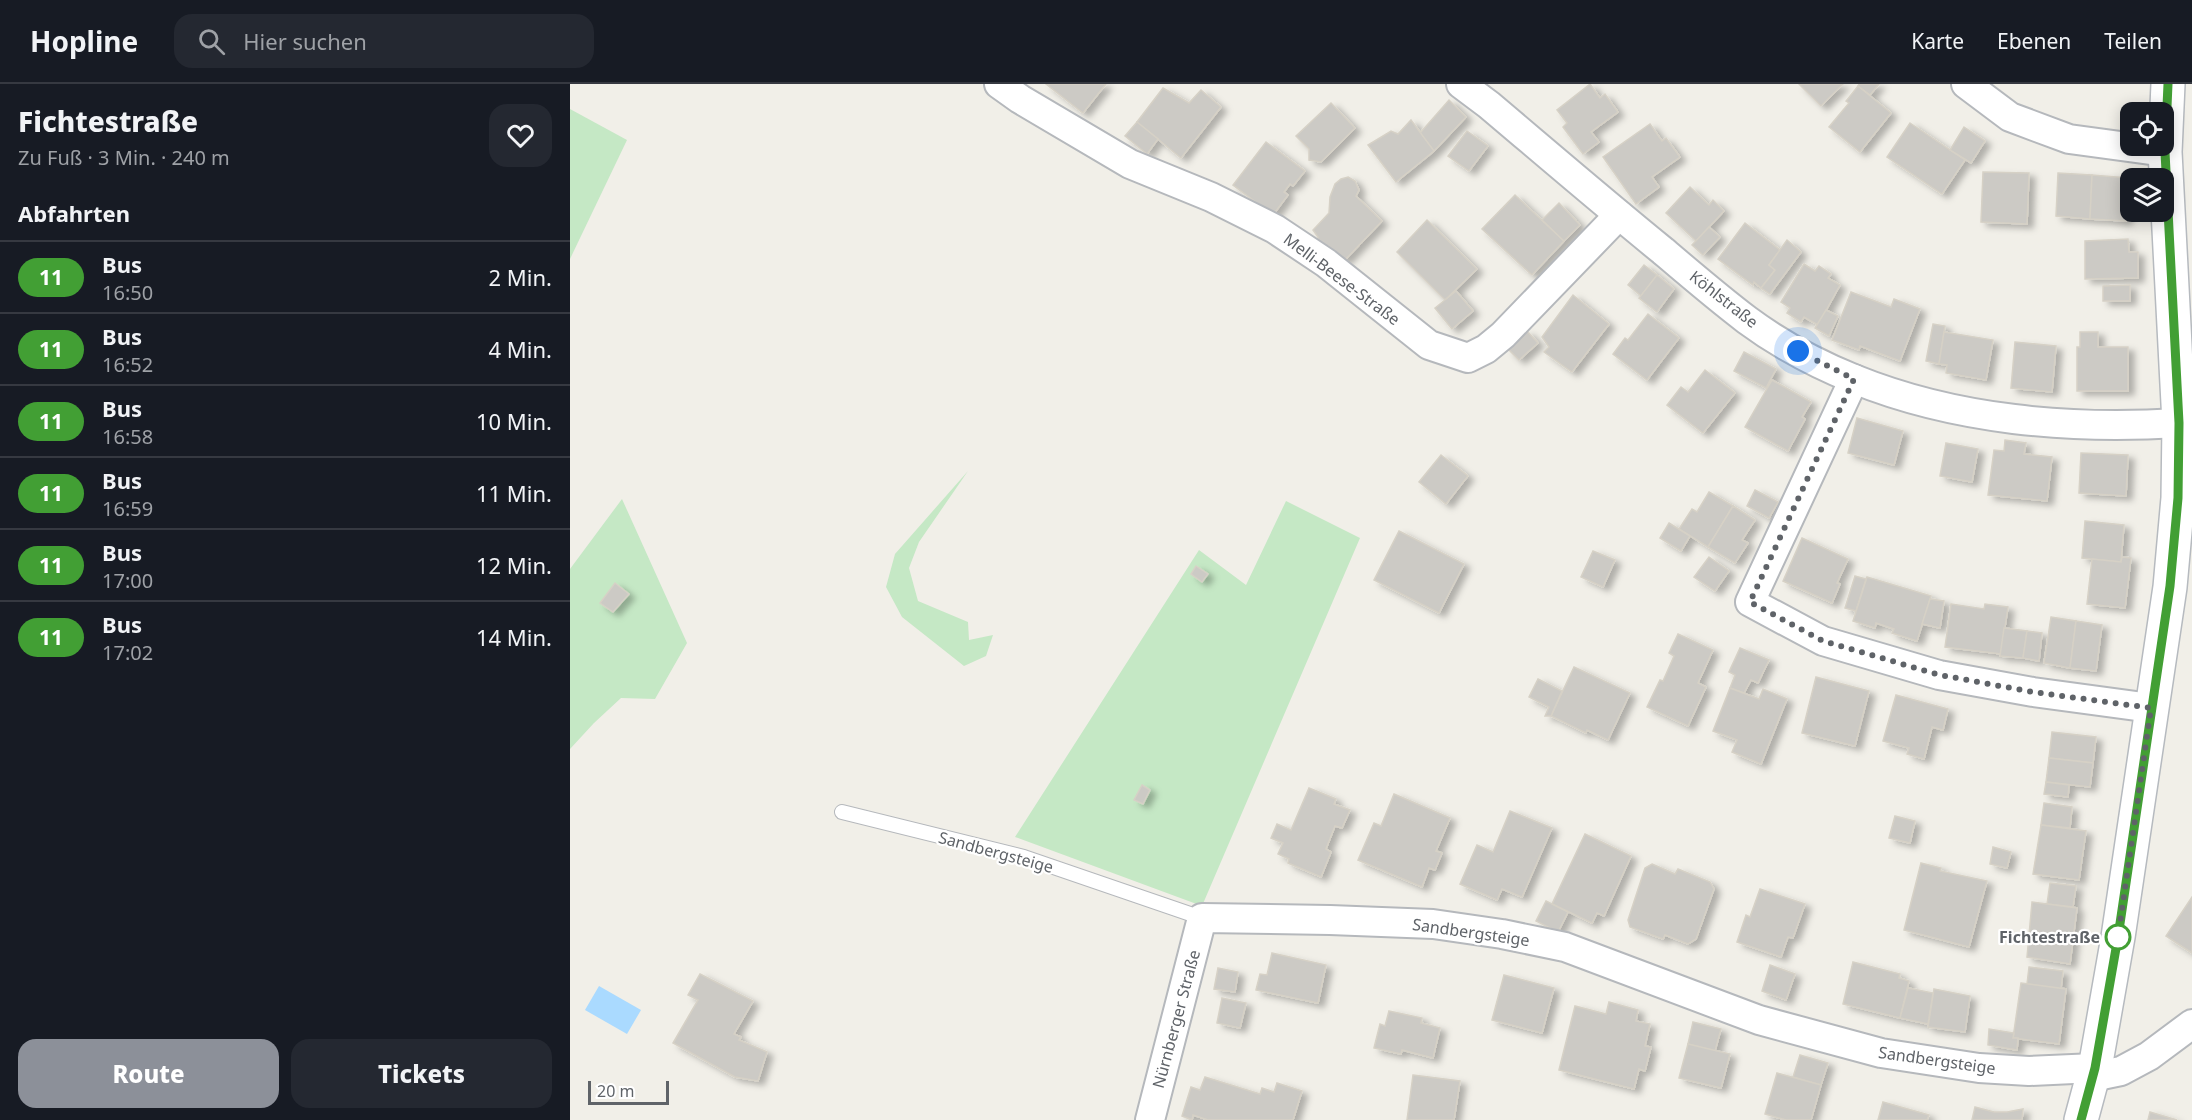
<!DOCTYPE html>
<html lang="de">
<head>
<meta charset="utf-8">
<style>
	:root { --surface:#171b24; --page:#242831; --text:#f1f3f6; --muted:#9ea1a6; --line:#363941; --accent:#8c9099 }
	body { margin:0; font-family:"Noto Sans",sans-serif; background:var(--page); color:var(--text); height:100vh; display:flex; flex-direction:column; font-size:22px; white-space:nowrap }
	* { box-sizing:border-box; margin:0 }
	p { font-size:20px; color:var(--muted) }
	.icon { flex:none; width:33px; height:33px; fill:none; stroke:currentColor; stroke-width:2; stroke-linecap:round; stroke-linejoin:round }
	.map { position:relative; flex:1; overflow:hidden }
	.panel { display:flex; flex-direction:column; background:var(--surface); width:570px }
	.panel>* { flex:none }
	.badge { padding:0 12px; border-radius:20px; font-size:21px; line-height:39px }
	.fabs { position:absolute; left:1550px; top:18px; display:grid; gap:12px }
	.fabs a { display:grid; place-items:center; width:54px; height:54px; border-radius:12px; background:var(--surface); box-shadow:0 3px 15px #0003; font-size:30px }
	.scale { position:absolute; left:18px; bottom:15px; width:81px; box-sizing:border-box; padding-left:6px; border:3px solid #5f6368; border-top:0; font-size:16px; line-height:21px; white-space:nowrap; color:#5f6368; -webkit-text-stroke:4px #fff; paint-order:stroke }
	.you { position:absolute; width:30px; height:30px; margin:-15px; border:4px solid #fff; border-radius:50%; background:#1a73e8; box-shadow:0 0 0 9px #1a73e833 }
	.map>.badge { position:absolute; translate:-50% -50%; box-shadow:0 0 0 3px #fff }
	h2 { padding:0 18px; font-size:22px; line-height:54px }
	.round { display:grid; place-items:center; flex:none; width:63px; height:63px; border-radius:18px; background:var(--page) }
	.headline { display:flex; align-items:center; justify-content:space-between; height:102px; padding:0 18px }
	h1 { font-size:28px; font-weight:800; line-height:45px }
	.cta { display:flex; gap:12px; margin-top:auto; padding:12px 18px }
	.cta a { flex:1; height:69px; border-radius:18px; background:var(--accent); color:#fff; font-size:24px; font-weight:800; line-height:69px; text-align:center }
	.cta a+a { background:var(--page); color:var(--text) }
	ul { padding:0; list-style:none }
	li { display:flex; align-items:center; gap:18px; height:72px; padding:0 18px; border-top:2px solid var(--line) }
	li div { flex:1 }
	li b { display:block; font-size:22px }
	li em { font-style:normal }
	li .badge { min-width:66px; font-weight:700; text-align:center }
	header { display:flex; align-items:center; gap:36px; box-sizing:border-box; height:84px; padding:0 30px; background:var(--surface); border-bottom:2px solid var(--line) }
	header strong { font-size:28px }
	nav { display:flex; gap:33px; margin-inline-start:auto; font-size:21px }
	.search { width:420px; height:54px; background:var(--page); display:flex; align-items:center; gap:15px; box-sizing:border-box; padding:0 21px; border-radius:18px; color:var(--muted); font-size:22px }
	main { display:flex; flex:1; min-height:0 }
	.map>svg:first-child { display:block }
	.green { fill:#c5e8c5 }
	.water { fill:#aadaff }
	.building { fill:#cccac5; stroke:#d6d1c6; stroke-width:1.5; filter:url(#shadow) }
	.lines { fill:none; stroke-linecap:round; stroke-linejoin:round }
	.lane-casing { stroke:#b5b8bc; stroke-width:16 }
	.street-casing { stroke:#b5b8bc; stroke-width:32 }
	.secondary-casing { stroke:#b6babf; stroke-width:36 }
	.lane { stroke:#fff; stroke-width:14 }
	.street { stroke:#fff; stroke-width:28 }
	.secondary { stroke:#fff; stroke-width:33 }
	.line-casing { stroke:#fff; stroke-width:14 }
	.line { stroke:#429f34; stroke-width:9 }
	.walk { stroke:#5f6368; stroke-width:6; stroke-dasharray:0 10.8 }
	.stop-dot { fill:#fff; stroke:#429f34; stroke-width:3 }
	.labels { text-anchor:middle; stroke-width:4.5; stroke-linejoin:round; paint-order:stroke }
	.street-label { font-size:16px; fill:#5f6368; stroke:#fff }
	.stop-label { font-size:16px; font-weight:bold; fill:#5f6368; stroke:#fff; text-anchor:end }
</style>
</head>
<body>
<header>
<strong>Hopline</strong>
<div class="search"><svg class="icon" aria-label="search" viewBox="0 0 24 24"><circle cx="10" cy="10" r="6"/><path d="M15 15l6 6"/></svg>Hier suchen</div>
<nav><a>Karte</a><a>Ebenen</a><a>Teilen</a></nav>
</header>
<main>
<section class="panel">
<div class="headline"><div><h1>Fichtestraße</h1><p>Zu Fuß · 3 Min. · 240 m</p></div><a class="round"><svg class="icon" aria-label="heart" viewBox="0 0 24 24"><path d="M12 20l-8-8c-3-5 5-10 8-4 3-6 11-1 8 4z"/></svg></a></div>
<h2>Abfahrten</h2>
<ul>
<li><span class="badge" style="background:#429f34;color:#fff">11</span><div><b>Bus</b><p>16:50</p></div><em>2 Min.</em></li>
<li><span class="badge" style="background:#429f34;color:#fff">11</span><div><b>Bus</b><p>16:52</p></div><em>4 Min.</em></li>
<li><span class="badge" style="background:#429f34;color:#fff">11</span><div><b>Bus</b><p>16:58</p></div><em>10 Min.</em></li>
<li><span class="badge" style="background:#429f34;color:#fff">11</span><div><b>Bus</b><p>16:59</p></div><em>11 Min.</em></li>
<li><span class="badge" style="background:#429f34;color:#fff">11</span><div><b>Bus</b><p>17:00</p></div><em>12 Min.</em></li>
<li><span class="badge" style="background:#429f34;color:#fff">11</span><div><b>Bus</b><p>17:02</p></div><em>14 Min.</em></li>
</ul>
<div class="cta"><a>Route</a><a>Tickets</a></div>
</section>
<div class="map">
<svg width="1622" height="1036" viewBox="0 0 1622 1036">
	<defs>
		<filter id="shadow"><feDropShadow dx="6" dy="4" stdDeviation="3" flood-color="#0004"/></filter>
	</defs>
	<rect width="100%" height="100%" fill="#f1efe8"/>
	<g class="green">
		<polygon points="0,25 57,56 0,175"/>
		<polygon points="398,387 349,458 339,484 348,517 398,538 399,556 423,551 416,572 394,582 332,533 316,503 325,470"/>
		<polygon points="52,415 117,559 85,615 51,614 24,639 0,665 0,485"/>
		<polygon points="716,417 790,454 632,822 445,753 629,466 676,501"/>
	</g>
	<polygon class="water" points="29,902 71,926 57,950 15,926"/>
	<g class="building">
		<polygon points="476,0 536,0 513,29"/>
		<polygon points="1020,0 1030,14 1035,10 1048,28 1021,48 1029,58 1013,70 993,43 997,39 987,26"/>
		<polygon points="1229,0 1273,0 1251,22"/>
		<polygon points="1289,0 1309,0 1300,11 1288,2"/>
		<polygon points="1288,2 1321,29 1290,68 1259,43 1279,19 1276,17"/>
		<polygon points="593,4 619,19 631,6 651,23 611,74 567,38"/>
		<polygon points="879,16 896,33 864,67 850,49"/>
		<polygon points="761,19 785,44 751,78 739,76 739,65 726,52"/>
		<polygon points="841,36 864,67 826,98 798,61 821,47 828,50"/>
		<polygon points="567,38 588,55 577,70 555,52"/>
		<polygon points="1340,39 1395,76 1372,110 1317,73"/>
		<polygon points="1080,40 1092,57 1096,54 1110,73 1082,93 1089,103 1066,120 1033,73"/>
		<polygon points="1394,43 1415,57 1401,79 1380,66"/>
		<polygon points="897,47 918,62 899,87 878,72"/>
		<polygon points="696,58 735,87 723,102 720,100 714,108 718,111 703,131 663,101"/>
		<polygon points="1413,88 1459,89 1457,140 1411,138"/>
		<polygon points="1488,89 1522,91 1520,135 1486,132"/>
		<polygon points="1522,91 1559,94 1556,137 1520,135"/>
		<polygon points="778,93 785,97 789,106 786,112 812,137 774,177 758,162 752,164 747,161 748,153 743,146 759,129 760,113 765,100 771,95"/>
		<polygon points="1120,103 1139,121 1143,116 1154,127 1126,157 1096,129"/>
		<polygon points="945,111 994,157 962,191 912,145"/>
		<polygon points="989,119 1010,141 994,157 972,136"/>
		<polygon points="857,136 907,185 875,216 827,168"/>
		<polygon points="1175,139 1210,166 1199,181 1205,186 1191,204 1184,198 1183,201 1148,175"/>
		<polygon points="1139,143 1150,153 1133,171 1122,161"/>
		<polygon points="1558,155 1559,168 1568,168 1568,194 1515,195 1515,157"/>
		<polygon points="1217,156 1231,168 1200,210 1191,204 1205,186 1199,181"/>
		<polygon points="1234,180 1245,187 1249,182 1261,190 1258,194 1270,201 1248,241 1234,233 1231,238 1217,229 1220,224 1211,218"/>
		<polygon points="1074,181 1087,191 1071,212 1058,201"/>
		<polygon points="1087,191 1104,205 1087,228 1069,214"/>
		<polygon points="1560,201 1560,217 1533,217 1533,202"/>
		<polygon points="886,207 903,227 882,245 865,224"/>
		<polygon points="1281,208 1321,223 1324,215 1350,225 1330,277 1290,262 1289,266 1262,256"/>
		<polygon points="1003,211 1039,240 1002,288 974,268 979,263 972,253"/>
		<polygon points="1256,226 1268,232 1259,252 1245,244"/>
		<polygon points="1078,230 1109,254 1077,296 1043,270 1055,254 1058,256"/>
		<polygon points="1363,240 1375,242 1369,280 1356,277"/>
		<polygon points="957,247 968,259 949,276 938,265"/>
		<polygon points="1374,248 1423,256 1416,296 1376,289 1377,281 1369,280"/>
		<polygon points="1510,248 1528,248 1528,263 1558,263 1558,307 1507,307 1507,263 1510,263"/>
		<polygon points="1445,258 1486,262 1482,308 1441,304"/>
		<polygon points="1174,268 1206,285 1196,304 1164,287"/>
		<polygon points="1135,286 1165,309 1133,349 1097,321 1111,303 1118,308"/>
		<polygon points="1202,296 1241,318 1232,333 1235,335 1218,367 1175,343"/>
		<polygon points="1287,334 1333,347 1324,381 1278,369"/>
		<polygon points="1435,356 1456,359 1454,370 1482,373 1477,417 1418,411 1424,366 1434,367"/>
		<polygon points="1376,359 1408,365 1402,398 1370,392"/>
		<polygon points="1511,369 1558,371 1556,412 1509,409"/>
		<polygon points="871,371 898,392 876,420 849,398"/>
		<polygon points="1185,406 1208,418 1199,434 1177,422"/>
		<polygon points="1139,408 1163,422 1138,463 1109,445 1122,425 1127,428"/>
		<polygon points="1163,422 1185,436 1172,456 1178,459 1165,479 1138,463"/>
		<polygon points="1515,437 1554,441 1551,478 1512,474"/>
		<polygon points="1099,439 1120,452 1111,467 1090,454"/>
		<polygon points="829,447 894,480 869,529 804,496"/>
		<polygon points="1232,454 1278,475 1267,499 1270,500 1262,519 1213,497"/>
		<polygon points="1023,467 1045,476 1033,503 1011,493"/>
		<polygon points="1139,473 1159,487 1145,507 1124,493"/>
		<polygon points="1552,473 1561,474 1555,524 1517,520 1522,475 1551,478"/>
		<polygon points="626,482 638,490 632,498 621,490"/>
		<polygon points="1285,492 1296,495 1286,527 1275,524"/>
		<polygon points="1297,493 1361,512 1347,557 1322,549 1324,545 1306,539 1305,544 1283,537"/>
		<polygon points="45,499 59,510 43,528 30,519"/>
		<polygon points="1360,515 1374,517 1370,544 1352,540"/>
		<polygon points="1381,520 1414,525 1415,520 1438,523 1431,570 1375,563"/>
		<polygon points="1481,533 1506,537 1500,584 1474,579"/>
		<polygon points="1506,537 1532,541 1526,587 1500,584"/>
		<polygon points="1434,544 1457,547 1453,574 1430,572"/>
		<polygon points="1457,547 1472,549 1469,577 1453,574"/>
		<polygon points="1108,550 1143,566 1128,599 1136,603 1118,642 1077,623 1090,596 1093,597 1104,572 1099,569"/>
		<polygon points="1170,564 1199,576 1188,599 1181,596 1174,609 1160,604 1165,591 1159,588"/>
		<polygon points="1004,583 1060,609 1038,656 1017,646 1016,649 981,632"/>
		<polygon points="1246,593 1299,607 1285,662 1232,649"/>
		<polygon points="968,595 992,607 981,632 975,632 979,623 959,613"/>
		<polygon points="1160,604 1189,615 1193,605 1217,615 1191,680 1162,668 1167,656 1143,647"/>
		<polygon points="1326,611 1378,625 1373,646 1362,643 1354,675 1337,670 1339,664 1313,657"/>
		<polygon points="1482,648 1526,653 1523,679 1479,674"/>
		<polygon points="1479,674 1523,679 1520,703 1476,698"/>
		<polygon points="1476,698 1499,701 1498,713 1474,710"/>
		<polygon points="572,701 580,706 573,720 564,716"/>
		<polygon points="739,704 766,715 764,720 780,726 772,744 765,742 756,765 761,768 751,793 718,779 719,775 708,770 713,759 701,754 707,740 721,746"/>
		<polygon points="824,710 880,734 866,767 872,769 865,786 859,784 852,803 788,776 804,739 811,742"/>
		<polygon points="1474,719 1502,723 1500,744 1471,741"/>
		<polygon points="940,727 982,744 952,813 932,805 927,816 890,800 907,761 923,768"/>
		<polygon points="1325,732 1345,737 1340,759 1319,754"/>
		<polygon points="1471,741 1516,747 1509,796 1463,790"/>
		<polygon points="1015,750 1061,772 1034,832 1027,829 1022,839 982,820"/>
		<polygon points="1423,763 1441,768 1437,784 1420,780"/>
		<polygon points="1351,779 1371,784 1370,787 1417,797 1399,863 1334,846"/>
		<polygon points="1082,780 1105,790 1108,785 1140,798 1144,805 1126,855 1118,860 1095,851 1093,855 1060,843 1058,836 1075,784"/>
		<polygon points="1480,799 1506,802 1503,823 1477,820"/>
		<polygon points="1190,805 1235,820 1223,854 1218,853 1211,873 1167,858 1176,831 1180,833"/>
		<polygon points="1622,813 1622,869 1596,852"/>
		<polygon points="976,817 998,828 988,848 966,837"/>
		<polygon points="1462,818 1507,824 1500,880 1457,873"/>
		<polygon points="702,869 756,881 748,919 686,906 690,890 697,891"/>
		<polygon points="1283,878 1330,890 1329,894 1339,897 1330,934 1273,920"/>
		<polygon points="1200,881 1225,890 1216,916 1192,907"/>
		<polygon points="1459,883 1493,887 1491,905 1457,900"/>
		<polygon points="648,884 668,888 665,908 644,905"/>
		<polygon points="130,890 183,917 164,950 171,953 169,956 197,968 188,997 165,993 103,959 128,916 118,911"/>
		<polygon points="934,891 984,904 972,949 922,936"/>
		<polygon points="1451,899 1496,905 1489,960 1443,954"/>
		<polygon points="1338,904 1363,909 1358,940 1330,934"/>
		<polygon points="1364,905 1400,912 1395,948 1358,943"/>
		<polygon points="652,914 676,919 670,944 647,939"/>
		<polygon points="1039,918 1068,926 1066,937 1080,940 1075,962 1081,963 1075,987 1069,985 1064,1005 989,986 1005,922 1036,930"/>
		<polygon points="819,927 852,934 851,939 870,944 863,974 832,966 831,970 804,964 810,940 815,942"/>
		<polygon points="1123,938 1151,945 1145,967 1118,960"/>
		<polygon points="1419,945 1444,949 1443,954 1448,954 1447,966 1418,961"/>
		<polygon points="1118,960 1160,970 1151,1004 1109,994"/>
		<polygon points="1230,971 1258,979 1251,1001 1223,993"/>
		<polygon points="1207,989 1251,1001 1241,1036 1216,1036 1195,1030"/>
		<polygon points="843,991 890,997 884,1036 837,1036"/>
		<polygon points="635,993 690,1010 692,1004 704,1008 707,999 732,1007 723,1036 638,1036 623,1031 622,1036 612,1032 621,1003 630,1006"/>
		<polygon points="1313,1018 1359,1031 1357,1036 1308,1036"/>
		<polygon points="1405,1023 1424,1028 1437,1028 1453,1025 1452,1036 1402,1036"/>
		<polygon points="1580,1028 1607,1036 1578,1036"/>
	</g>
	<g class="lines">
		<g class="lane-casing">
			<polyline id="lane" points="272,728 454,773 632,834"/>
		</g>
		<g class="street-casing">
			<g id="street">
				<polyline points="429,0 450,15 560,80 641,113 705,145 756,179 859,261 898,274 916,265 933,251 1049,131"/>
				<path d="M891 0 919 21C977 70 1034 119 1093 167 1120 190 1148 214 1177 236 1208 259 1247 280 1284 295 1385 336 1501 346 1609 339"/>
				<polyline points="1396,0 1440,33 1499,55 1595,68"/>
				<polyline points="1284,295 1180,518 1253,557 1369,591 1463,608 1581,624"/>
				<polyline points="1522,993 1551,987 1579,972 1622,940"/>
				<polyline points="580,1036 632,834 760,836 863,840 932,850 995,863 1189,936 1311,969 1409,984 1459,987 1525,984"/>
			</g>
		</g>
		<g class="secondary-casing">
			<polyline id="secondary" points="1511,1036 1525,984 1548,853 1600,503 1608,414 1609,339 1595,68 1598,0"/>
		</g>
		<use href="#lane" class="lane"/>
		<use href="#street" class="street"/>
		<use href="#secondary" class="secondary"/>
	</g>
	<g class="lines">
		<g class="line-casing">
			<polyline id="line" points="1511,1036 1525,984 1548,853 1600,502 1608,414 1609,339 1595,68 1598,0"/>
		</g>
		<use href="#line" class="line"/>
		<polyline class="walk" points="1228,267 1284,295 1180,518 1253,557 1370,591 1463,608 1581,624 1548,853"/>
	</g>
	<circle class="stop-dot" cx="1548" cy="853" r="12"/>
	<g class="labels">
		<g class="street-label">
			<text transform="translate(772 195) rotate(37)" y="6">Melli-Beese-Straße</text>
			<text transform="translate(1154 215) rotate(38)" y="6">Köhlstraße</text>
			<text transform="translate(426 768) rotate(15)" y="6">Sandbergsteige</text>
			<text transform="translate(901 848) rotate(8)" y="6">Sandbergsteige</text>
			<text transform="translate(606 935) rotate(-75)" y="6">Nürnberger Straße</text>
			<text transform="translate(1367 976) rotate(8)" y="6">Sandbergsteige</text>
		</g>
		<g class="stop-label">
			<text x="1530" y="859">Fichtestraße</text>
		</g>
	</g>
</svg>
<div class="fabs">
<a><svg class="icon" aria-label="locate" viewBox="0 0 24 24"><circle cx="12" cy="12" r="6"/><path d="M12 2v4M12 18v4M2 12h4M18 12h4"/></svg></a>
<a><svg class="icon" aria-label="layers" viewBox="0 0 24 24"><path d="M12 4l9 5-9 5-9-5zM3 14l9 5 9-5"/></svg></a>
</div>
<div class="scale">20 m</div>
<div class="you" style="left:1228px;top:267px"></div>
</div>
</main>
</body>
</html>
